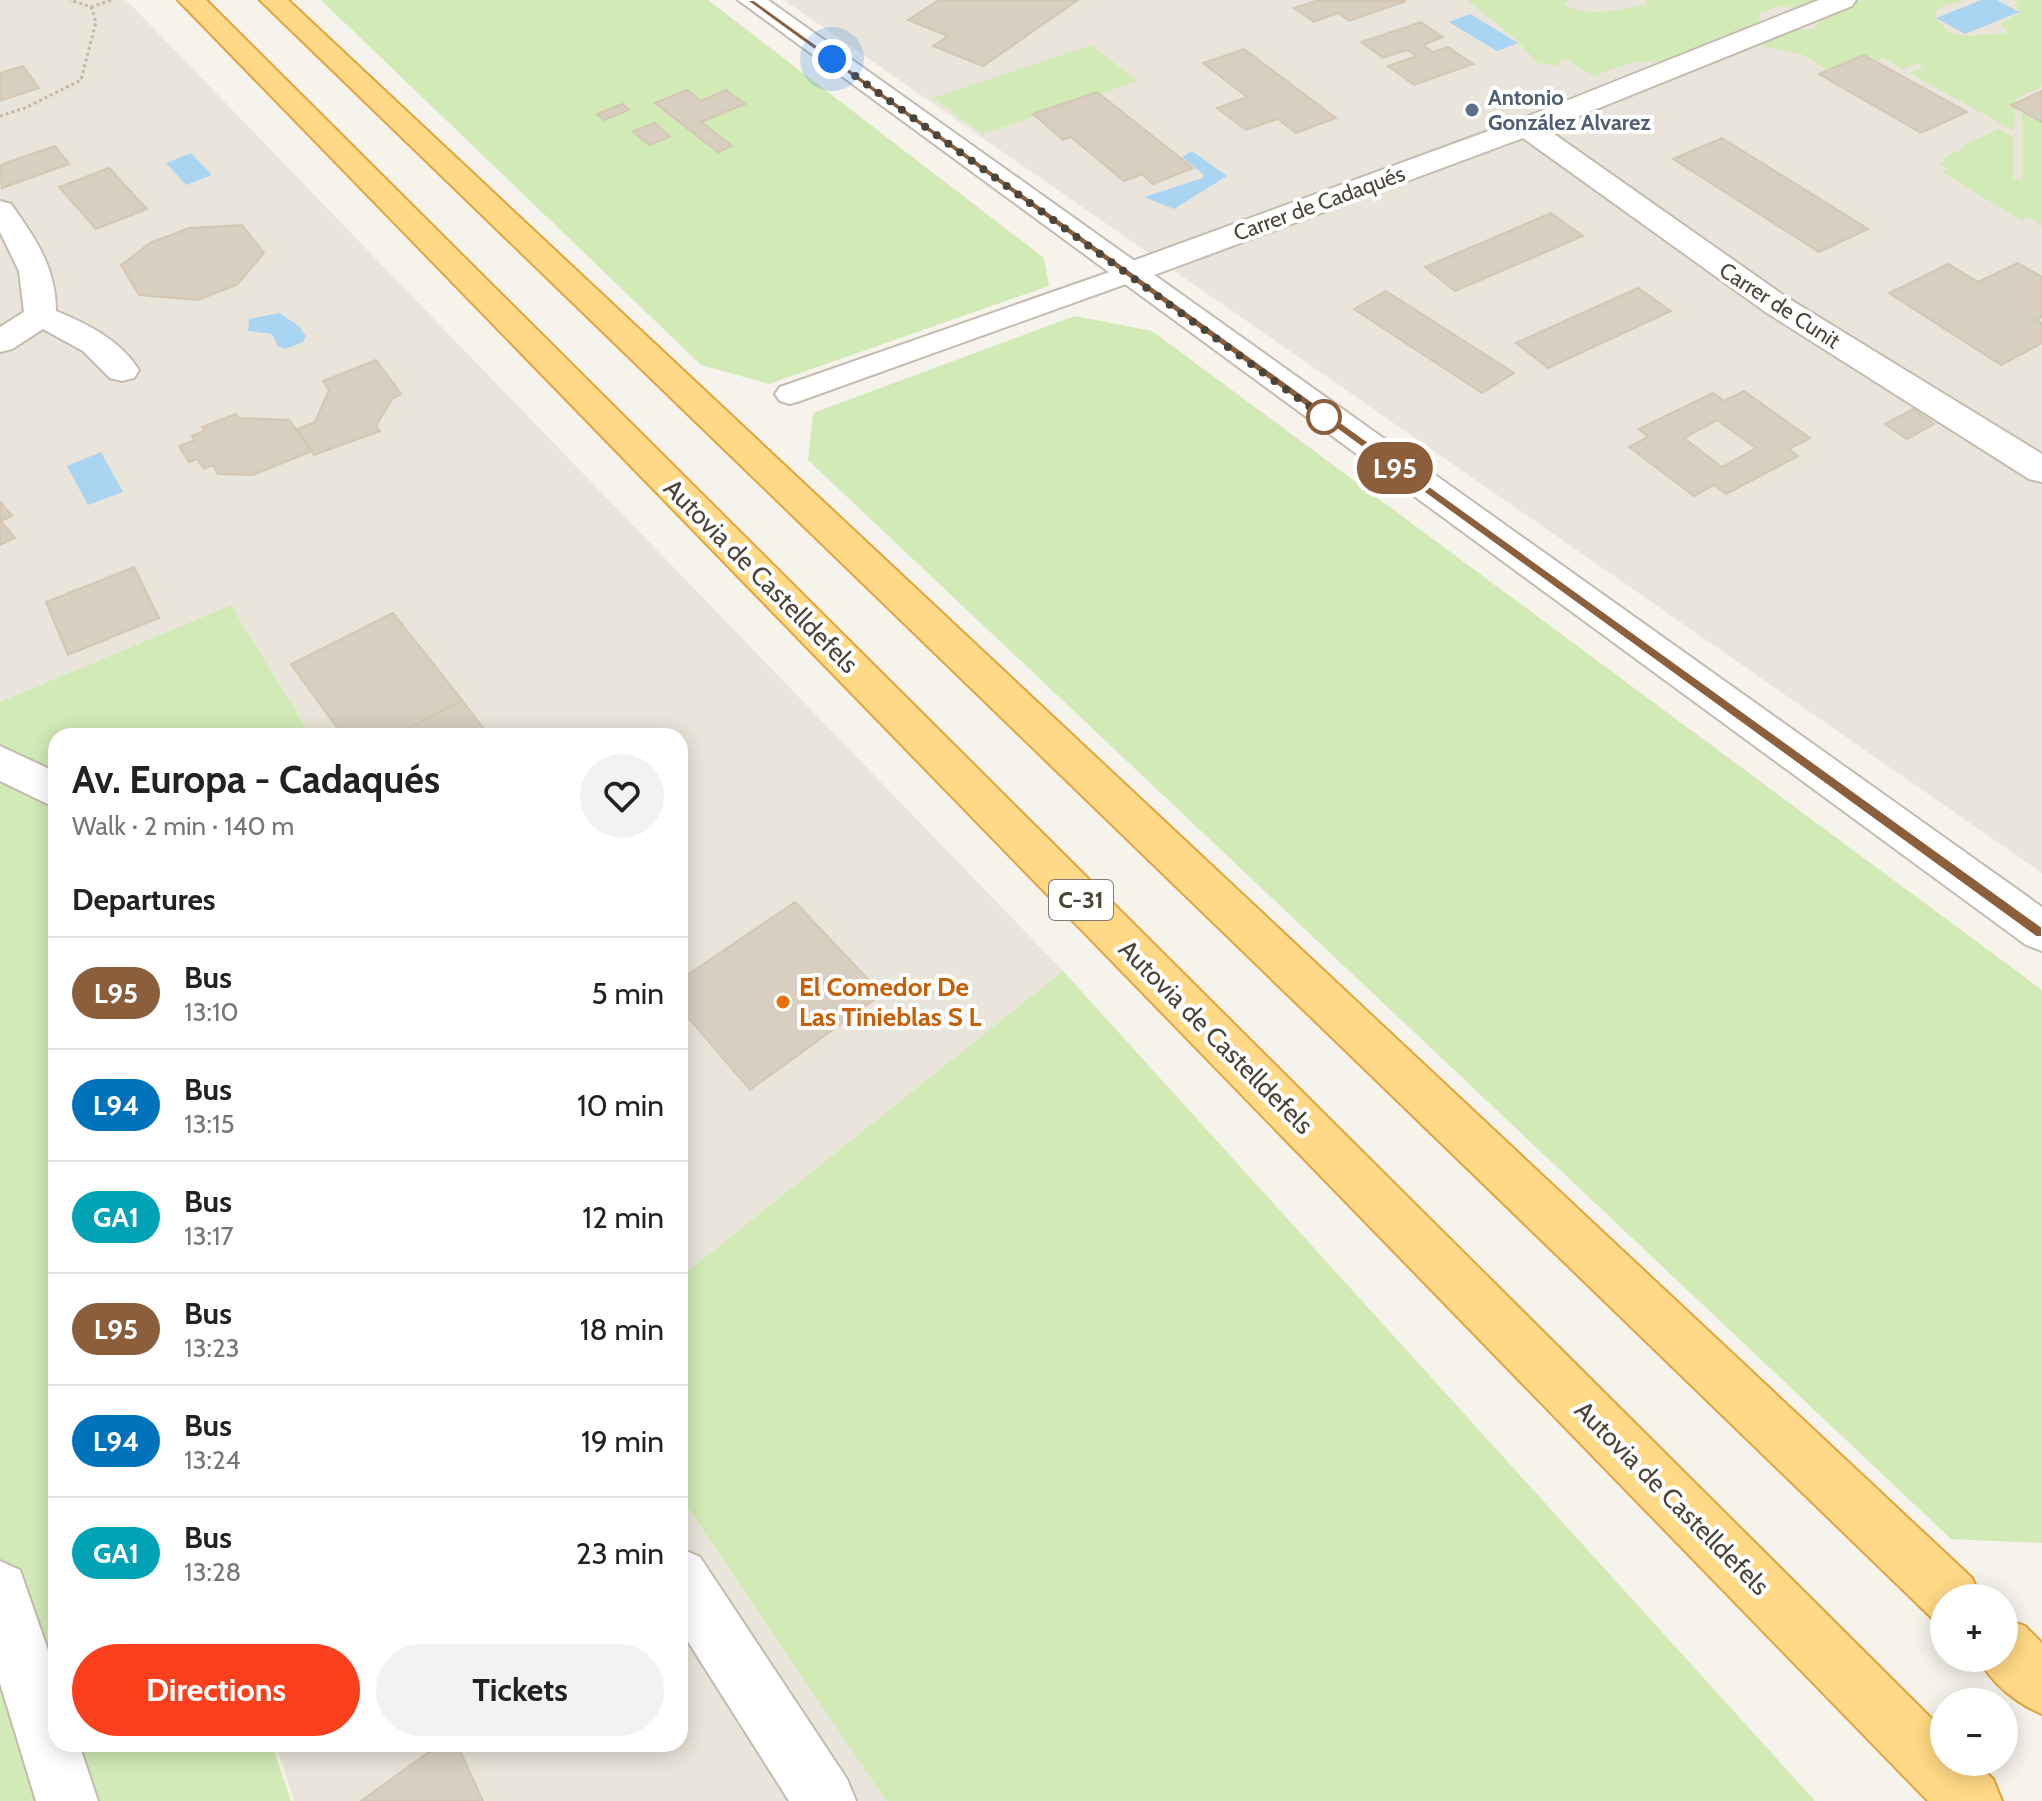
<!DOCTYPE html>
<html lang="en">
<head>
<meta charset="utf-8">
<style>
	:root { --surface:#fff; --page:#f2f2f2; --text:#222; --muted:#767676; --line:#e0e0e0; --accent:#fc3f1d }
	body { margin:0; font-family:Cabin,sans-serif; background:var(--page); color:var(--text); height:100vh; display:flex; flex-direction:column; font-size:30px; white-space:nowrap }
	* { box-sizing:border-box; margin:0 }
	p { font-size:26px; color:var(--muted) }
	.icon { flex:none; width:44px; height:44px; fill:none; stroke:currentColor; stroke-width:2; stroke-linecap:round; stroke-linejoin:round }
	.map { position:relative; flex:1; overflow:hidden }
	.side { position:absolute; left:48px; top:728px; width:640px; height:1024px; display:flex; flex-direction:column; background:var(--surface); border-radius:24px; box-shadow:0 4px 20px #0003 }
	.side>* { flex:none }
	.badge { padding:0 16px; border-radius:26px; font-size:28px; line-height:52px }
	.tools { position:absolute; left:1930px; top:1584px; display:grid; gap:16px }
	.tools a { display:grid; place-items:center; width:88px; height:88px; border-radius:50%; background:var(--surface); box-shadow:0 4px 20px #0003; font-size:40px }
	.you { position:absolute; width:40px; height:40px; margin:-20px; border:6px solid #fff; border-radius:50%; background:#1a73e8; box-shadow:0 0 0 12px #1a73e833 }
	.map>.badge { position:absolute; translate:-50% -50%; box-shadow:0 0 0 4px #fff }
	h2 { padding:0 24px; font-size:30px; line-height:72px }
	.round { display:grid; place-items:center; flex:none; width:84px; height:84px; border-radius:42px; background:var(--page) }
	.summary { display:flex; align-items:center; justify-content:space-between; height:136px; padding:0 24px }
	h1 { font-size:38px; font-weight:700; line-height:60px }
	.cta { display:flex; gap:16px; margin-top:auto; padding:16px 24px }
	.cta a { flex:1; height:92px; border-radius:48px; background:var(--accent); color:#fff; font-size:32px; font-weight:700; line-height:92px; text-align:center }
	.cta a+a { background:var(--page); color:var(--text) }
	ul { padding:0; list-style:none }
	li { display:flex; align-items:center; gap:24px; height:112px; padding:0 24px; border-top:2px solid var(--line) }
	li div { flex:1 }
	li b { display:block; font-size:30px }
	li em { font-style:normal }
	li .badge { min-width:88px; font-weight:700; text-align:center }
	.map>svg:first-child { display:block }
	.residential { fill:#eae5da }
	.green { fill:#d2eab5 }
	.water { fill:#a9d4f2 }
	.building { fill:#d8cfc1; stroke:#d3c7b4; stroke-width:2; fill-rule:evenodd }
	.lines { fill:none; stroke-linecap:round; stroke-linejoin:round }
	.pedestrian-casing { stroke:#c2bbae; stroke-width:4 }
	.minor-casing { stroke:#c2bbae; stroke-width:4 }
	.tertiary-casing { stroke:#c2bbae; stroke-width:4 }
	.trunk-casing { stroke:#e0a43c; stroke-width:4 }
	.path { stroke:#c4b79f; stroke-width:3; stroke-dasharray:3 3; stroke-linecap:butt }
	.pedestrian { fill:#fff; fill-rule:evenodd }
	.minor { fill:#fff; fill-rule:evenodd }
	.tertiary { fill:#fff; fill-rule:evenodd }
	.trunk { fill:#ffd985; fill-rule:evenodd }
	.line { fill:#8b5e3c; stroke:#fff; stroke-width:2 }
	.walk { stroke:#4b4439; stroke-width:8; stroke-dasharray:0 14.4 }
	.service-dot { fill:#5c6f8a; stroke:#fff; stroke-width:3 }
	.stop-dot { fill:#fff; stroke:#8b5e3c; stroke-width:4 }
	.food-dot { fill:#e8710a; stroke:#fff; stroke-width:3 }
	.labels { text-anchor:middle; stroke-width:8; stroke-linejoin:round; paint-order:stroke }
	.far-service-label { font-size:22px; font-weight:bold; fill:#4e5e75; stroke:#fff; text-anchor:start }
	.far-street-label { font-size:22px; fill:#4b4439; stroke:#fff }
	.shield { fill:#fff; stroke:#817c74; stroke-width:2 }
	.shield-label { font-size:24px; font-weight:bold; fill:#4b4439 }
	.street-label { font-size:26px; fill:#4b4439; stroke:#fff }
	.food-label { font-size:26px; font-weight:bold; fill:#c56008; stroke:#fff; text-anchor:start }
</style>
</head>
<body>
<div class="map">
<svg width="2042" height="1801" viewBox="0 0 2042 1801">
	<rect width="100%" height="100%" fill="#f6f3ec"/>
	<g class="residential">
		<polygon points="0,0 125,0 130,4 1063,971 680,1277 680,736 311,736 231,605 0,702"/>
		<polygon points="784,0 2042,0 2042,873"/>
		<polygon points="680,1496 886,1801 294,1801 276,1744 680,1744"/>
	</g>
	<g class="green">
		<polygon points="321,0 708,0 1044,258 1049,286 769,384 701,365"/>
		<path d="M1467 0H1568L1564 5C1590 17 1615 11 1641 5L1645 9V0H1827L1800 9 1780 6 1759 13 1760 24 1669 61 1632 62 1594 76 1566 59 1561 60 1559 66 1538 63 1513 37Z"/>
		<path d="M1864 0H1964L1938 8 1934 16 1949 32 1966 36 2008 33 2000 24 2020 13 2015 0H2042V87L2015 99 2014 131 1910 73 1924 67 1917 63 1903 69 1884 58 1878 61 1870 56 1831 72 1801 54 1765 47 1753 34 1769 20 1785 17C1794 26 1803 33 1816 28L1823 9Z"/>
		<polygon points="1092,45 1137,81 983,134 933,98"/>
		<polygon points="2022,109 2042,120 2042,225 2028,217 2022,221 1942,172 1948,169 1940,164 1946,161 1943,158 1965,148 1962,146 1999,129 2013,137 2013,178 2022,180"/>
		<polygon points="1075,316 1152,331 2042,990 2042,1543 1951,1539 808,460 813,413"/>
		<polygon points="231,605 311,736 56,736 56,1744 272,1744 291,1801 0,1801 0,702"/>
		<polygon points="1063,971 1815,1801 886,1801 680,1496 680,1277"/>
	</g>
	<g class="water">
		<polygon points="1981,0 1997,0 2019,12 1965,34 1936,18"/>
		<polygon points="1470,14 1518,43 1497,51 1449,22"/>
		<polygon points="1192,151 1227,176 1174,209 1144,197 1203,178 1203,174 1182,157"/>
		<polygon points="191,153 212,175 186,185 166,163"/>
		<polygon points="279,313 299,326 306,336 303,342 285,349 278,346 272,334 248,331 249,319"/>
		<polygon points="101,452 123,492 88,505 67,466"/>
	</g>
	<g class="building">
		<polygon points="939,0 1078,0 983,66 933,46 948,36 908,20"/>
		<polygon points="1319,0 1326,1 1406,1 1349,21 1338,13 1314,22 1294,8"/>
		<polygon points="1421,22 1443,37 1423,45 1433,52 1448,47 1473,64 1414,85 1388,66 1417,56 1407,50 1383,58 1361,42"/>
		<polygon points="1244,49 1336,118 1296,133 1278,119 1246,130 1217,108 1247,97 1203,63"/>
		<polygon points="1864,55 1967,112 1921,133 1819,74"/>
		<polygon points="23,66 39,88 0,101 0,73"/>
		<polygon points="687,90 701,101 726,90 745,104 701,122 732,146 718,152 655,103"/>
		<polygon points="2042,91 2042,122 2011,105"/>
		<polygon points="1097,92 1193,168 1153,184 1142,174 1124,181 1071,137 1063,140 1033,114"/>
		<polygon points="623,104 629,110 604,120 597,114"/>
		<polygon points="655,123 670,137 649,145 633,131"/>
		<polygon points="1722,138 1868,229 1819,252 1673,159"/>
		<polygon points="55,146 69,164 2,188 0,165"/>
		<polygon points="109,168 147,209 96,229 59,187"/>
		<polygon points="1551,213 1583,236 1455,291 1425,267"/>
		<polygon points="242,225 264,253 237,285 198,300 139,295 121,265 150,243 189,228"/>
		<polygon points="2018,263 2042,277 2042,317 2036,320 2042,323 2042,343 2001,365 1889,293 1948,264 1978,282"/>
		<polygon points="1638,288 1671,311 1548,368 1516,343"/>
		<polygon points="1386,291 1514,373 1482,393 1354,309"/>
		<polygon points="376,360 401,394 392,399 376,426 380,431 314,455 297,429 315,422 329,390 323,381"/>
		<path d="M1744 391 1810 438 1789 449 1798 456 1726 494 1714 485 1694 496 1629 447 1648 437 1639 429 1713 393 1724 401ZM1717 420 1756 448 1722 467 1684 438Z"/>
		<polygon points="1913,409 1934,424 1907,439 1885,424"/>
		<polygon points="236,414 239,418 289,420 312,451 253,475 218,474 213,465 204,469 197,459 189,462 179,446 195,440 192,436 204,431 202,427"/>
		<polygon points="0,502 12,516 1,521 15,538 0,545"/>
		<polygon points="134,567 159,618 68,655 46,602"/>
		<polygon points="393,613 462,700 395,736 343,736 291,664"/>
		<polygon points="462,700 489,736 395,736"/>
		<polygon points="795,902 882,994 750,1090 680,1008 680,980"/>
		<polygon points="440,1744 457,1744 483,1801 361,1801"/>
	</g>
	<g class="lines">
		<g class="pedestrian-casing">
			<polygon id="pedestrian" points="1127,266 1137,268 1141,274 1137,280 800,401 790,404 780,401 775,394 780,387"/>
		</g>
		<g class="minor-casing">
			<g id="minor">
				<polygon points="1819,0 1856,0 1852,6 1547,129 1786,297 2042,454 2042,482 2029,479 1764,311 1523,138 1138,281 1127,284 1116,281 1111,274 1116,267 1516,121"/>
				<path d="M0 201 11 204C35 238 56 267 56 311 88 324 120 340 139 370L134 378 122 381 110 378 83 351 43 329 12 349 0 352V327L24 312 19 271 0 232Z"/>
				<polygon points="0,746 56,772 56,808 0,781"/>
				<polygon points="680,1548 700,1557 847,1779 856,1801 789,1801 680,1629"/>
				<polygon points="0,1561 20,1570 56,1673 56,1744 79,1744 98,1801 36,1801 0,1683"/>
			</g>
		</g>
		<g class="tertiary-casing">
			<polygon id="tertiary" points="738,0 768,0 2042,907 2042,951 2026,945"/>
		</g>
		<g class="trunk-casing">
			<g id="trunk">
				<polygon points="178,0 206,0 1944,1731 1944,1762 1975,1762 1993,1779 2002,1801 1928,1801"/>
				<polygon points="260,0 288,0 1972,1578 1981,1598 1944,1598 1944,1623 1932,1618"/>
				<path d="M2004 1618 2025 1626 2042 1643V1714C2018 1704 1990 1683 1979 1658H2004Z"/>
			</g>
		</g>
		<g class="path">
			<polyline points="91,7 112,0"/>
			<polyline points="0,116 25,108 81,80 96,22 91,7 70,0"/>
		</g>
		<use href="#pedestrian" class="pedestrian"/>
		<use href="#minor" class="minor"/>
		<use href="#tertiary" class="tertiary"/>
		<use href="#trunk" class="trunk"/>
	</g>
	<polygon class="line" points="746,0 754,0 2042,927 2042,937 2036,937"/>
	<g class="lines">
		<polyline class="walk" points="832,59 1324,417"/>
	</g>
	<circle class="service-dot" cx="1472" cy="110" r="8"/>
	<circle class="stop-dot" cx="1324" cy="417" r="16"/>
	<circle class="food-dot" cx="783" cy="1002" r="8"/>
	<g class="labels">
		<g class="far-service-label">
			<text x="1488" y="105">Antonio<tspan x="1488" dy="25">González Alvarez</tspan></text>
		</g>
		<g class="far-street-label">
			<text transform="translate(1319 203) rotate(-20)" y="8">Carrer de Cadaqués</text>
			<text transform="translate(1780 305) rotate(33)" y="8">Carrer de Cunit</text>
		</g>
		<rect class="shield" x="1049" y="880" width="64" height="40" rx="6"/>
		<g class="shield-label">
			<text x="1081" y="908">C-31</text>
		</g>
		<g class="street-label">
			<text transform="translate(761 576) rotate(45)" y="9">Autovia de Castelldefels</text>
			<text transform="translate(1216 1037) rotate(45)" y="9">Autovia de Castelldefels</text>
			<text transform="translate(1672 1498) rotate(45)" y="9">Autovia de Castelldefels</text>
		</g>
		<g class="food-label">
			<text x="799" y="996">El Comedor De<tspan x="799" dy="30">Las Tinieblas S L</tspan></text>
		</g>
	</g>
</svg>
<div class="tools">
<a>+</a>
<a>−</a>
</div>
<div class="you" style="left:832px;top:59px"></div>
<b class="badge" style="left:1395px;top:468px;background:#8b5e3c;color:#fff">L95</b>
<section class="side">
<div class="summary"><div><h1>Av. Europa - Cadaqués</h1><p>Walk · 2 min · 140 m</p></div><a class="round"><svg class="icon" aria-label="heart" viewBox="0 0 24 24"><path d="M12 20l-8-8c-3-5 5-10 8-4 3-6 11-1 8 4z"/></svg></a></div>
<h2>Departures</h2>
<ul>
<li><span class="badge" style="background:#8b5e3c;color:#fff">L95</span><div><b>Bus</b><p>13:10</p></div><em>5 min</em></li>
<li><span class="badge" style="background:#0072bc;color:#fff">L94</span><div><b>Bus</b><p>13:15</p></div><em>10 min</em></li>
<li><span class="badge" style="background:#00a3b4;color:#fff">GA1</span><div><b>Bus</b><p>13:17</p></div><em>12 min</em></li>
<li><span class="badge" style="background:#8b5e3c;color:#fff">L95</span><div><b>Bus</b><p>13:23</p></div><em>18 min</em></li>
<li><span class="badge" style="background:#0072bc;color:#fff">L94</span><div><b>Bus</b><p>13:24</p></div><em>19 min</em></li>
<li><span class="badge" style="background:#00a3b4;color:#fff">GA1</span><div><b>Bus</b><p>13:28</p></div><em>23 min</em></li>
</ul>
<div class="cta"><a>Directions</a><a>Tickets</a></div>
</section>
</div>
</body>
</html>
